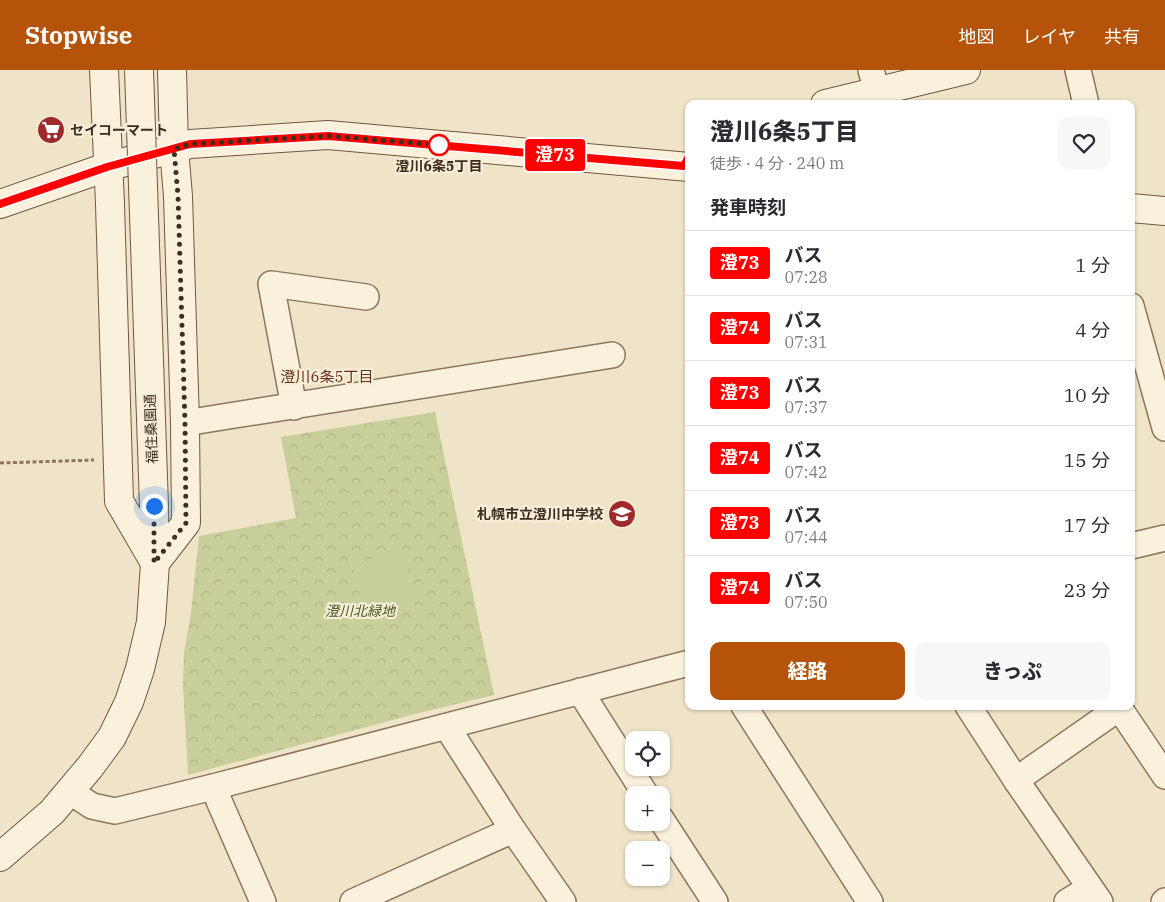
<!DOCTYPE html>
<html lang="ja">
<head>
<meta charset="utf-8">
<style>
	:root { --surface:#fff; --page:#f7f7f7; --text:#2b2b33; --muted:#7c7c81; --line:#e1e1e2; --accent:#b45309 }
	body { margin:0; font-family:"IBM Plex Serif","Noto Sans JP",serif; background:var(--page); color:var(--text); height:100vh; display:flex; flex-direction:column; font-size:19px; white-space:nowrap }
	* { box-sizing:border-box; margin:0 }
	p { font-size:16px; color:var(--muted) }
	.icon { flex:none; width:28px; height:28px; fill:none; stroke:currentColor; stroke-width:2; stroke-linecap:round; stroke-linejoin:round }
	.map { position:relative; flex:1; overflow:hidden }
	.side { position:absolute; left:685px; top:30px; width:450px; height:610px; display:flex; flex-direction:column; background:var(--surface); border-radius:10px; box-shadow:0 1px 4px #0004 }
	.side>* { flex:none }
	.badge { padding:0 10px; border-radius:4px; font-size:18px; line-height:32px }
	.fabs { position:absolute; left:625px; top:661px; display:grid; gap:10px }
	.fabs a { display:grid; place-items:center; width:45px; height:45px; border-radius:10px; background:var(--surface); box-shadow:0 1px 4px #0004; font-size:25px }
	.you { position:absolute; width:25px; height:25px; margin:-12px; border:4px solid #fff; border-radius:50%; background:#1a73e8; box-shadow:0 0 0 8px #1a73e833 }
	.map>.badge { position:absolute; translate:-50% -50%; box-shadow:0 0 0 2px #fff }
	h2 { padding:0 25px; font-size:19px; line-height:45px }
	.round { display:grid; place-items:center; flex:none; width:52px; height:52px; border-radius:10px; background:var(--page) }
	.summary { display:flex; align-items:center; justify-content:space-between; height:85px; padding:0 25px }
	h1 { font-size:24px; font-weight:800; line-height:38px }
	.primary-button { display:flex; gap:10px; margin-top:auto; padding:10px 25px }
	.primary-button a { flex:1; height:58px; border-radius:10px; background:var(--accent); color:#fff; font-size:20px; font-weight:800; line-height:58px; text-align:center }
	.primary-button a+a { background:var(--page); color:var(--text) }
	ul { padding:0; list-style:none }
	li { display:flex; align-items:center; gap:15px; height:65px; padding:0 25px; border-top:1px solid var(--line) }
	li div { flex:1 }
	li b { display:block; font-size:19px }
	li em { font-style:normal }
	li .badge { min-width:55px; font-weight:700; text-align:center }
	header { display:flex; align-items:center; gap:30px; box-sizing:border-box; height:70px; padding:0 25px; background:var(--accent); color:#fff }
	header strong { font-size:24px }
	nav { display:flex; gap:28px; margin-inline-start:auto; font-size:18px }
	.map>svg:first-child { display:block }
	.park { fill:url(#park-crowns) }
	.pitch { fill:#c9cf9b }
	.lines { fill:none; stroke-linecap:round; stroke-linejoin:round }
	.street-casing { stroke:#8d765c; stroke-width:28 }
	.secondary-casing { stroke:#6f573f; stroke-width:30 }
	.path { stroke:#8d765c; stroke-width:3; stroke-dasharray:4 2.5; stroke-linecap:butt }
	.street { stroke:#faf1dc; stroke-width:25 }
	.secondary { stroke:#faf1dc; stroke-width:28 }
	.secondary-bridge-casing { stroke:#6f573f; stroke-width:30; stroke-linecap:butt }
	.secondary-bridge { stroke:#faf1dc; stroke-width:28 }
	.line-casing { stroke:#fff; stroke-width:11 }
	.line { stroke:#f00; stroke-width:8 }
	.walk { stroke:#3d2e20; stroke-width:5; stroke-dasharray:0 9 }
	.stop-dot { fill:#fff; stroke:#f00; stroke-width:2.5 }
	.labels { text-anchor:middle; stroke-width:4.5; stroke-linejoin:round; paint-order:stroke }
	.poi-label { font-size:14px; font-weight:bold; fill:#3d2e20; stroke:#f7eed8; text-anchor:start }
	.stop-label { font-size:14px; font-weight:bold; fill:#3d2e20; stroke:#f7eed8 }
	.street-label { font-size:14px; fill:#3d2e20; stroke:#f7eed8 }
	.park-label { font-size:14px; font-style:italic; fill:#4d5a26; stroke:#f7eed8 }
	.neighbourhood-label { font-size:15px; fill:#6b2e1e; stroke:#f7eed8 }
</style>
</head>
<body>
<header>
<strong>Stopwise</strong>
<nav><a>地図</a><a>レイヤ</a><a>共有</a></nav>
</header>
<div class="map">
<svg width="1165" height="832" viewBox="0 0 1165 832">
	<defs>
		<pattern id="park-crowns" width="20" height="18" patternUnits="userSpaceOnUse" patternTransform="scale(1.25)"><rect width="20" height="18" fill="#c9cf9b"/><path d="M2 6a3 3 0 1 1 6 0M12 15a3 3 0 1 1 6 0" fill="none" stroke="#aeb285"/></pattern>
	</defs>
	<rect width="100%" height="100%" fill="#f0e4c8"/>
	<polygon class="park" points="435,342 494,625 415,644 188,705 183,616 184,583 191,542 199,466 296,448 281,367"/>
	<polygon class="pitch" points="403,481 416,529 365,543 352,495"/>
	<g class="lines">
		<g class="street-casing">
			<g id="street">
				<polyline points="871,0 877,22"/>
				<polyline points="1078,0 1086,34"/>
				<polyline points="1131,236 1165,358"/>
				<polyline points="294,337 271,214 366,227"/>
				<polyline points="185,353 612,285"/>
				<polyline points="1131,476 1165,468"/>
				<polyline points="580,621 646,725"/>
				<polyline points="744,636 870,832"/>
				<polyline points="968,636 1016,710 1100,832"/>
				<polyline points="1118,636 1165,706"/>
				<polyline points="447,657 513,760 563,832"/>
				<polyline points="1016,710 1119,638"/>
				<polyline points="213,717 263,832"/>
				<polyline points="69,721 92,736 115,741 213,717 689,593"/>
				<polyline points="661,749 715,832"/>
				<polyline points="353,832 513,760"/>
				<polyline points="1067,832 1090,818"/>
				<polyline points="1164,832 1165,831"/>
			</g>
		</g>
		<g class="secondary-casing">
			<g id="secondary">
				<polyline points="104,0 110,134 119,431 155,493 186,453 185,353 178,126 174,79 172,0"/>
				<polyline points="825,34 966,0"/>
				<polyline points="0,134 107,97 190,74 328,65 689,97"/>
				<polyline points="1131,138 1165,141"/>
				<polyline points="0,787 52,742 90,697 112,667 129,632 140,599 151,552 155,493 154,436"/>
			</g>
		</g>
		<polyline class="path" points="0,393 94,390"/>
		<use href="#street" class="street"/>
		<use href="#secondary" class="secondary"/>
		<g class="secondary-bridge-casing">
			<polyline id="secondary-bridge" points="139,0 154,436"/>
		</g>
		<use href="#secondary-bridge" class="secondary-bridge"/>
	</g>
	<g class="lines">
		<g class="line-casing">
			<polyline id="line" points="0,134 107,97 190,74 328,66 684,96 689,86"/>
		</g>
		<use href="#line" class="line"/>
		<polyline class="walk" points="154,436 154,493 186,453 185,353 178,126 174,79 190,74 328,66 441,75 439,75"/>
	</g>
	<defs>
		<g id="supermarket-disc" transform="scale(1.4375)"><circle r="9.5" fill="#9e2a2b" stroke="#f7eed8"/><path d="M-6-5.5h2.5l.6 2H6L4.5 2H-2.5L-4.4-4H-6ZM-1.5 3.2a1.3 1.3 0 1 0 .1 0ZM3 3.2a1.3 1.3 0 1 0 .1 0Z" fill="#fff"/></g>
		<g id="school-disc" transform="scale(1.4375)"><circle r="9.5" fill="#9e2a2b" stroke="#f7eed8"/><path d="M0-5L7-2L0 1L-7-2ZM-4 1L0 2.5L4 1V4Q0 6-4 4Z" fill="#fff"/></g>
	</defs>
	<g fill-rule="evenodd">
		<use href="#supermarket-disc" x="51" y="60"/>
		<use href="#school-disc" x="622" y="444"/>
	</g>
	<circle class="stop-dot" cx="439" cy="75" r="10"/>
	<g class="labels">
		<g class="poi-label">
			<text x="70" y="65">セイコーマート</text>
			<text x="603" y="449" text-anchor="end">札幌市立澄川中学校</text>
		</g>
		<g class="stop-label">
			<text x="439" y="101">澄川6条5丁目</text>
		</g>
		<g class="street-label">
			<text transform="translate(151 359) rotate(-92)" y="5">福住桑園通</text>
		</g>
		<g class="park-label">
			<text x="360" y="546">澄川北緑地</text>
		</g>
		<g class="neighbourhood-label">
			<text x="327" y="312">澄川6条5丁目</text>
		</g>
	</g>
</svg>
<div class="fabs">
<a><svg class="icon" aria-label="locate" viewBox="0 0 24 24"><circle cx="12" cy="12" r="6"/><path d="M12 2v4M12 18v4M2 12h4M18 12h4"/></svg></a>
<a>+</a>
<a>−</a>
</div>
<div class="you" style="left:154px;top:436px"></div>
<b class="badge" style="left:555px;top:85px;background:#f00;color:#fff">澄73</b>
<section class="side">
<div class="summary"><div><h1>澄川6条5丁目</h1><p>徒歩 · 4 分 · 240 m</p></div><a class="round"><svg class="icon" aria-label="heart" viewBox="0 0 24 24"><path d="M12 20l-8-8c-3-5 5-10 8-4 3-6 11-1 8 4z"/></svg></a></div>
<h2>発車時刻</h2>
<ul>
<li><span class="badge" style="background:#f00;color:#fff">澄73</span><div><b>バス</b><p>07:28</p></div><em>1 分</em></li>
<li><span class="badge" style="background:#f00;color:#fff">澄74</span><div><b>バス</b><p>07:31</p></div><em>4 分</em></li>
<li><span class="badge" style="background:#f00;color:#fff">澄73</span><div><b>バス</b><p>07:37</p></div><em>10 分</em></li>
<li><span class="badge" style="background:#f00;color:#fff">澄74</span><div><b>バス</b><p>07:42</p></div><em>15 分</em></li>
<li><span class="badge" style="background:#f00;color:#fff">澄73</span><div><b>バス</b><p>07:44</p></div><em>17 分</em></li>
<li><span class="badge" style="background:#f00;color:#fff">澄74</span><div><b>バス</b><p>07:50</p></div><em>23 分</em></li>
</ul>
<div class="primary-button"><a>経路</a><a>きっぷ</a></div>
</section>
</div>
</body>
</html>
